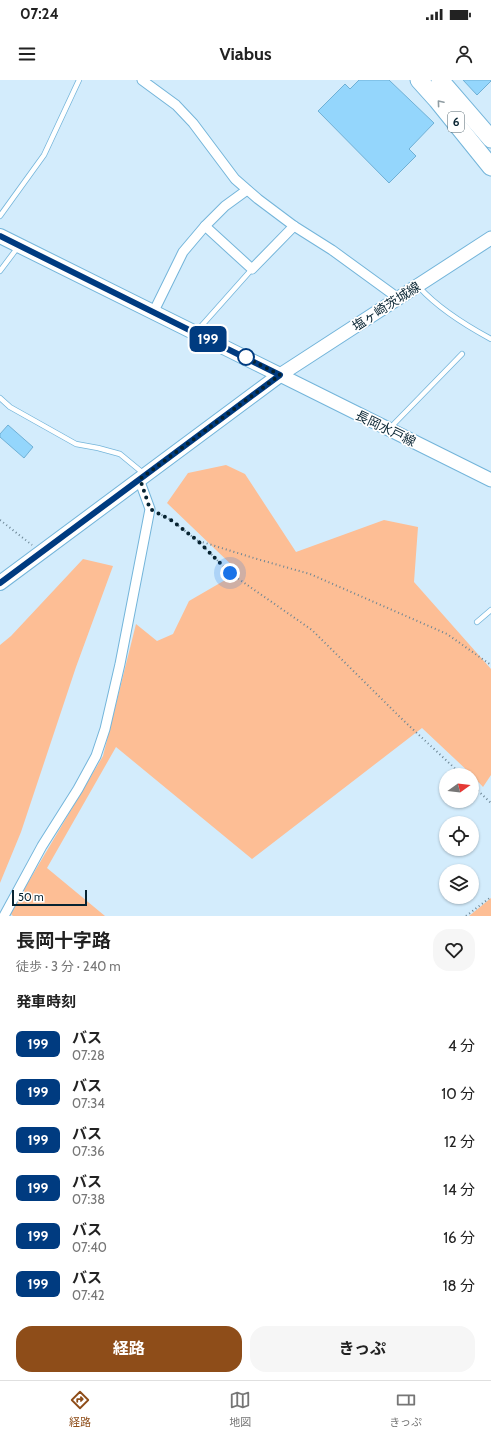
<!DOCTYPE html>
<html lang="ja">
<head>
<meta charset="utf-8">
<style>
	:root { --surface:#fff; --page:#f6f6f6; --text:#222; --muted:#767676; --line:#e0e0e0; --accent:#8e4d19 }
	body { margin:0; font-family:Cabin,"Noto Sans JP",sans-serif; background:var(--page); color:var(--text); height:100vh; display:flex; flex-direction:column; font-size:15px; white-space:nowrap }
	* { box-sizing:border-box; margin:0 }
	p { font-size:13px; color:var(--muted) }
	.icon { flex:none; width:22px; height:22px; fill:none; stroke:currentColor; stroke-width:2; stroke-linecap:round; stroke-linejoin:round }
	.map { position:relative; height:836px; overflow:hidden }
	.details { display:flex; flex-direction:column; background:var(--surface); flex:1 }
	.details>* { flex:none }
	.badge { padding:0 8px; border-radius:6px; font-size:14px; line-height:26px }
	.needle { width:26px; rotate:75deg }
	.fabs { position:absolute; left:439px; top:688px; display:grid; gap:8px }
	.fabs a { display:grid; place-items:center; width:40px; height:40px; border-radius:50%; background:var(--surface); box-shadow:0 1px 3px #0004; font-size:20px }
	.scale { position:absolute; left:12px; bottom:10px; width:75px; box-sizing:border-box; padding-left:4px; border:2px solid #072331; border-top:0; font-size:11px; line-height:14px; white-space:nowrap; color:#072331; -webkit-text-stroke:3px #fff; paint-order:stroke }
	.you { position:absolute; width:20px; height:20px; margin:-10px; border:3px solid #fff; border-radius:50%; background:#1a73e8; box-shadow:0 0 0 6px #1a73e833 }
	.map>.badge { position:absolute; translate:-50% -50%; box-shadow:0 0 0 2px #fff }
	h2 { padding:0 16px; font-size:15px; line-height:36px }
	.round { display:grid; place-items:center; flex:none; width:42px; height:42px; border-radius:16px; background:var(--page) }
	.headline { display:flex; align-items:center; justify-content:space-between; height:68px; padding:0 16px }
	h1 { font-size:19px; font-weight:700; line-height:30px }
	.button { display:flex; gap:8px; margin-top:auto; padding:8px 16px }
	.button a { flex:1; height:46px; border-radius:16px; background:var(--accent); color:#fff; font-size:16px; font-weight:700; line-height:46px; text-align:center }
	.button a+a { background:var(--page); color:var(--text) }
	ul { padding:0; list-style:none }
	li { display:flex; align-items:center; gap:12px; height:48px; padding:0 16px }
	li div { flex:1 }
	li b { display:block; font-size:15px }
	li em { font-style:normal }
	li .badge { min-width:44px; font-weight:700; text-align:center }
	.status { display:flex; justify-content:space-between; align-items:center; height:28px; padding:0 20px; background:var(--surface); direction:ltr }
	.status svg { height:11px; fill:currentColor }
	header { display:flex; justify-content:space-between; align-items:center; height:52px; padding:0 16px; background:var(--surface); font-size:18px; font-weight:700 }
	.tab-bar { display:flex; justify-content:space-around; align-items:center; height:56px; border-top:1px solid var(--line); background:var(--surface); font-size:11px; color:var(--muted) }
	.tab-bar a { display:grid; justify-items:center; gap:2px }
	.tab-bar .active { color:var(--accent) }
	.map>svg:first-child { display:block }
	.green { fill:#fdbe95 }
	.building { fill:#94d6fc; stroke:#6fb0d5 }
	.lines { fill:none; stroke-linecap:round; stroke-linejoin:round }
	.lane-casing { stroke:#74b5da; stroke-width:6 }
	.street-casing { stroke:#74b5da; stroke-width:11 }
	.secondary-casing { stroke:#74b5da; stroke-width:15 }
	.primary-casing { stroke:#74b5da; stroke-width:16 }
	.highway-casing { stroke:#74b5da; stroke-width:19 }
	.path { stroke:#6b8594; stroke-width:2; stroke-dasharray:1 3; stroke-linecap:butt }
	.lane { stroke:#fff; stroke-width:4.5 }
	.street { stroke:#fff; stroke-width:9 }
	.secondary { stroke:#fff; stroke-width:13 }
	.primary { stroke:#fff; stroke-width:14 }
	.highway { stroke:#fff; stroke-width:17 }
	.oneway { stroke:#8f9ca2 }
	.line-casing { stroke:#fff; stroke-width:9 }
	.line { stroke:#003b80; stroke-width:6 }
	.walk { stroke:#072331; stroke-width:4; stroke-dasharray:0 7.2 }
	.stop-dot { fill:#fff; stroke:#003b80; stroke-width:2 }
	.labels { text-anchor:middle; stroke-width:3.5; stroke-linejoin:round; paint-order:stroke }
	.shield { fill:#fff; stroke:#51656f; stroke-width:1 }
	.shield-label { font-size:12px; font-weight:bold; fill:#072331 }
	.street-label { font-size:13px; fill:#072331; stroke:#fff }
</style>
</head>
<body>
<div class="status"><b>07:24</b><svg viewBox="0 0 49 12"><path d="M0 12V9h3v3zM5 12V6h3v6zM10 12V3h3v9zM15 12V0h3v12zM26 1h20v11H26zM47 4h2v5h-2z"/></svg></div>
<header><svg class="icon" aria-label="menu" viewBox="0 0 24 24"><path d="M4 6h16M4 12h16M4 18h16"/></svg>Viabus<svg class="icon" aria-label="person" viewBox="0 0 24 24"><circle cx="12" cy="8" r="4"/><path d="M4 21q1-7 8-7t8 7"/></svg></header>
<div class="map">
<svg width="491" height="836" viewBox="0 0 491 836">
	<rect width="100%" height="100%" fill="#d3ecfc"/>
	<g class="green">
		<polygon points="226,385 245,394 296,472 384,440 418,447 414,502 491,589 491,695 483,707 472,695 422,648 252,779 116,667 47,788 105,836 13,836 10,833 103,676 136,544 157,561 173,554 189,521 239,492 167,423 188,393"/>
		<polygon points="83,479 113,486 76,587 21,752 0,803 0,565 11,556"/>
		<polygon points="491,818 491,836 469,836"/>
	</g>
	<g class="building">
		<polygon points="359,0 389,0 434,43 409,69 416,76 389,103 318,31 345,4 350,9"/>
		<polygon points="463,0 491,0 491,1 477,15"/>
		<polygon points="8,345 33,367 24,378 0,357 0,354"/>
	</g>
	<g class="lines">
		<g class="lane-casing">
			<g id="lane">
				<polyline points="0,136 44,75 79,0"/>
				<polyline points="0,191 18,167"/>
				<path d="M419 207C439 229 465 245 491 259"/>
				<polyline points="196,252 252,189"/>
				<polyline points="0,318 10,327 76,364 98,368 120,374 143,393"/>
				<polyline points="390,348 462,274"/>
				<polyline points="477,542 491,530"/>
			</g>
		</g>
		<g class="street-casing">
			<g id="street">
				<polyline points="142,0 176,25 193,43 235,99 258,119 294,146 332,170 398,218"/>
				<polyline points="205,146 225,126 247,110"/>
				<polyline points="154,231 183,172 205,146 252,189 294,146"/>
				<polyline points="4,836 42,766 78,709 96,676 105,649 120,584 150,429 139,399"/>
			</g>
		</g>
		<g class="secondary-casing">
			<polyline id="secondary" points="491,158 280,295 491,400"/>
		</g>
		<g class="primary-casing">
			<polyline id="primary" points="0,156 280,295 0,503"/>
		</g>
		<g class="highway-casing">
			<g id="highway">
				<polyline points="419,0 437,20 491,87"/>
				<polyline points="440,0 491,59"/>
			</g>
		</g>
		<g class="path">
			<polyline points="158,433 171,440 198,461 230,493 312,550 404,641 462,695"/>
			<polyline points="0,440 32,465"/>
			<polyline points="199,461 257,479 310,494 447,554 491,585"/>
			<polyline points="472,705 491,723"/>
			<polyline points="466,836 491,817"/>
		</g>
		<use href="#lane" class="lane"/>
		<use href="#street" class="street"/>
		<use href="#secondary" class="secondary"/>
		<use href="#primary" class="primary"/>
		<use href="#highway" class="highway"/>
	</g>
	<defs><path id="oneway-chevron" d="M-2-3.5L2.5 0L-2 3.5" fill="none" stroke-width="1.6" stroke-linecap="round" stroke-linejoin="round"/></defs>
	<use class="oneway" href="#oneway-chevron" transform="translate(440 23) rotate(-130)"/>
	<g class="lines">
		<g class="line-casing">
			<polyline id="line" points="0,156 280,295 0,503"/>
		</g>
		<use href="#line" class="line"/>
		<polyline class="walk" points="230,493 198,461 171,440 150,429 140,399 280,295 243,276 246,277"/>
	</g>
	<circle class="stop-dot" cx="246" cy="277" r="8"/>
	<g class="labels">
		<rect class="shield" x="448" y="32" width="16" height="20" rx="3"/>
		<g class="shield-label">
			<text x="456" y="46">6</text>
		</g>
		<g class="street-label">
			<text transform="translate(386 226) rotate(-33)" y="5">塩ヶ崎茨城線</text>
			<text transform="translate(386 348) rotate(26)" y="5">長岡水戸線</text>
		</g>
	</g>
</svg>
<div class="fabs">
<a><svg class="needle" viewBox="-14 -14 28 28"><path d="M0-13l5 13h-10z" fill="#e53935"/><path d="M0 13l5-13h-10z" fill="#767676"/></svg></a>
<a><svg class="icon" aria-label="locate" viewBox="0 0 24 24"><circle cx="12" cy="12" r="6"/><path d="M12 2v4M12 18v4M2 12h4M18 12h4"/></svg></a>
<a><svg class="icon" aria-label="layers" viewBox="0 0 24 24"><path d="M12 4l9 5-9 5-9-5zM3 14l9 5 9-5"/></svg></a>
</div>
<div class="scale">50 m</div>
<div class="you" style="left:230px;top:493px"></div>
<b class="badge" style="left:208px;top:259px;background:#003b80;color:#fff">199</b>
</div>
<section class="details">
<div class="headline"><div><h1>長岡十字路</h1><p>徒歩 · 3 分 · 240 m</p></div><a class="round"><svg class="icon" aria-label="heart" viewBox="0 0 24 24"><path d="M12 20l-8-8c-3-5 5-10 8-4 3-6 11-1 8 4z"/></svg></a></div>
<h2>発車時刻</h2>
<ul>
<li><span class="badge" style="background:#003b80;color:#fff">199</span><div><b>バス</b><p>07:28</p></div><em>4 分</em></li>
<li><span class="badge" style="background:#003b80;color:#fff">199</span><div><b>バス</b><p>07:34</p></div><em>10 分</em></li>
<li><span class="badge" style="background:#003b80;color:#fff">199</span><div><b>バス</b><p>07:36</p></div><em>12 分</em></li>
<li><span class="badge" style="background:#003b80;color:#fff">199</span><div><b>バス</b><p>07:38</p></div><em>14 分</em></li>
<li><span class="badge" style="background:#003b80;color:#fff">199</span><div><b>バス</b><p>07:40</p></div><em>16 分</em></li>
<li><span class="badge" style="background:#003b80;color:#fff">199</span><div><b>バス</b><p>07:42</p></div><em>18 分</em></li>
</ul>
<div class="button"><a>経路</a><a>きっぷ</a></div>
</section>
<nav class="tab-bar">
<a class="active"><svg class="icon" aria-label="directions" viewBox="0 0 24 24"><path d="M12 3l9 9-9 9-9-9zM9 14v-3h6M13 9l2 2-2 2"/></svg>経路</a>
<a><svg class="icon" aria-label="map" viewBox="0 0 24 24"><path d="M3 6l6-2 6 2 6-2v14l-6 2-6-2-6 2zM9 4v14M15 6v14"/></svg>地図</a>
<a><svg class="icon" aria-label="tickets" viewBox="0 0 24 24"><path d="M3 7h18v10H3zM15 7v10"/></svg>きっぷ</a>
</nav>
</body>
</html>
